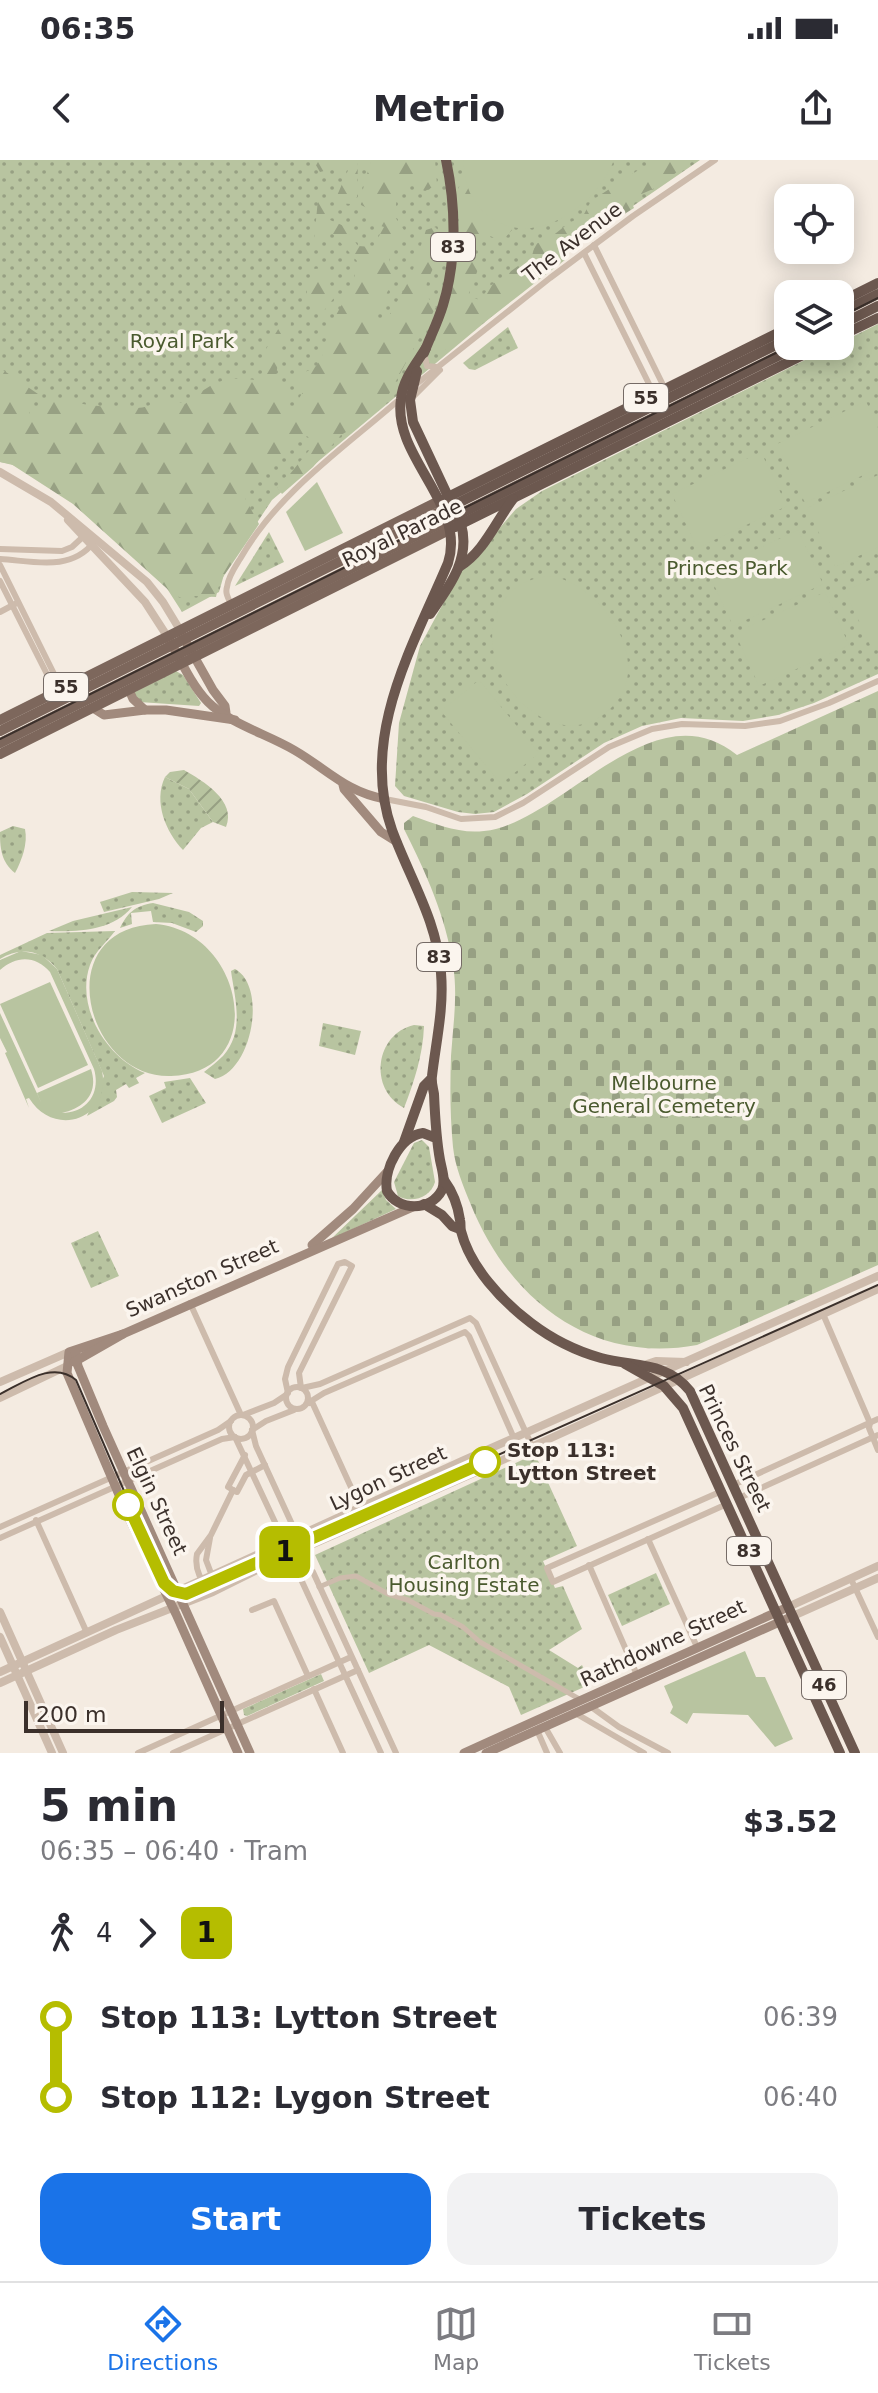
<!DOCTYPE html>
<html lang="en">
<head>
<meta charset="utf-8">
<style>
	:root { --surface:#fff; --page:#f2f2f3; --text:#2b2b33; --muted:#7c7c81; --line:#e1e1e2; --accent:#1a73e8 }
	body { margin:0; font-family:"DejaVu Sans",sans-serif; background:var(--page); color:var(--text); height:100vh; display:flex; flex-direction:column; font-size:30px; white-space:nowrap }
	* { box-sizing:border-box; margin:0 }
	p { font-size:26px; color:var(--muted) }
	.icon { flex:none; width:44px; height:44px; fill:none; stroke:currentColor; stroke-width:2; stroke-linecap:round; stroke-linejoin:round }
	.map { position:relative; height:1593px; overflow:hidden }
	.panel { display:flex; flex-direction:column; background:var(--surface); flex:1 }
	.panel>* { flex:none }
	.badge { padding:0 16px; border-radius:12px; font-size:28px; line-height:52px }
	.controls { position:absolute; left:774px; top:24px; display:grid; gap:16px }
	.controls a { display:grid; place-items:center; width:80px; height:80px; border-radius:16px; background:var(--surface); box-shadow:0 4px 20px #0003; font-size:40px }
	.scale { position:absolute; left:24px; bottom:20px; width:200px; box-sizing:border-box; padding-left:8px; border:4px solid #3b302b; border-top:0; font-size:22px; line-height:28px; white-space:nowrap; color:#3b302b; -webkit-text-stroke:6px #fbf5ee; paint-order:stroke }
	.map>.badge { position:absolute; translate:-50% -50%; box-shadow:0 0 0 4px #fff }
	.legs { display:flex; align-items:center; gap:12px; height:88px; padding:0 40px; font-size:26px }
	.legs p { margin-inline-start:auto }
	.head { display:flex; align-items:center; justify-content:space-between; height:136px; padding:0 40px }
	h1 { font-size:44px; font-weight:600; line-height:60px }
	.action { display:flex; gap:16px; margin-top:auto; padding:16px 40px }
	.action a { flex:1; height:92px; border-radius:24px; background:var(--accent); color:#fff; font-size:32px; font-weight:600; line-height:92px; text-align:center }
	.action a+a { background:var(--page); color:var(--text) }
	ul { padding:0 40px; list-style:none }
	li { display:flex; align-items:center; gap:28px; height:80px; font-size:30px }
	li i { display:grid; place-items:center; width:12px; height:100%; margin:0 10px; background:currentColor }
	li i::after { content:''; width:20px; height:20px; margin:-10px; border:6px solid; border-radius:50%; background:var(--surface) }
	li p { margin-inline-start:auto }
	li:first-child i { background:linear-gradient(#0000 50%,currentColor 0) }
	li:last-child i { background:linear-gradient(currentColor 50%,#0000 0) }
	.status { display:flex; justify-content:space-between; align-items:center; height:56px; padding:0 40px; background:var(--surface); direction:ltr }
	.status svg { height:22px; fill:currentColor }
	header { display:flex; justify-content:space-between; align-items:center; height:104px; padding:0 40px; background:var(--surface); font-size:36px; font-weight:600 }
	.dock { display:flex; justify-content:space-around; align-items:center; height:112px; border-top:2px solid var(--line); background:var(--surface); font-size:22px; color:var(--muted) }
	.dock a { display:grid; justify-items:center; gap:4px }
	.dock .active { color:var(--accent) }
	.map>svg:first-child { display:block }
	.grass { fill:url(#grass-dots) }
	.forest { fill:url(#forest-firs) }
	.cemetery { fill:url(#cemetery-stones) }
	.garden { fill:url(#garden-furrows) }
	.pitch { fill:#b8c4a0 }
	.lines { fill:none; stroke-linecap:round; stroke-linejoin:round }
	.pedestrian { stroke:#cdbbac; stroke-width:5 }
	.minor { stroke:#cdbbac; stroke-width:6 }
	.tertiary { stroke:#cdbbac; stroke-width:8 }
	.secondary { stroke:#a18a7d; stroke-width:9 }
	.primary { stroke:#7d675c; stroke-width:10 }
	.trunk { stroke:#6c584f; stroke-width:10 }
	.tram { stroke:#3b302b; stroke-width:2 }
	.line-1-casing { stroke:#fff; stroke-width:18 }
	.line-1 { stroke:#b5bd00; stroke-width:12 }
	.stop-1-dot { fill:#fff; stroke:#b5bd00; stroke-width:4 }
	.labels { text-anchor:middle; stroke-width:7; stroke-linejoin:round; paint-order:stroke }
	.shield { fill:#fbf5ee; stroke:#756b66; stroke-width:2 }
	.shield-label { font-size:18px; font-weight:bold; fill:#3b302b }
	.street-label { font-size:20px; fill:#3b302b; stroke:#fbf5ee }
	.park-label { font-size:20px; fill:#4a5a2e; stroke:#fbf5ee }
	.stop-label { font-size:20px; font-weight:bold; fill:#3b302b; stroke:#fbf5ee; text-anchor:start }
</style>
</head>
<body>
<div class="status"><b>06:35</b><svg viewBox="0 0 49 12"><path d="M0 12V9h3v3zM5 12V6h3v6zM10 12V3h3v9zM15 12V0h3v12zM26 1h20v11H26zM47 4h2v5h-2z"/></svg></div>
<header><svg class="icon" aria-label="back" viewBox="0 0 24 24"><path d="M15 5l-7 7 7 7"/></svg>Metrio<svg class="icon" aria-label="share" viewBox="0 0 24 24"><path d="M12 15V3M7 8l5-5 5 5M5 13v7h14v-7"/></svg></header>
<div class="map">
<svg width="878" height="1593" viewBox="0 0 878 1593">
	<defs>
		<pattern id="grass-dots" width="8" height="8" patternUnits="userSpaceOnUse" patternTransform="scale(2)"><rect width="8" height="8" fill="#b8c4a0"/><path d="M2 2h.1M6 6h.1" fill="none" stroke="#97a083" stroke-width="1.8" stroke-linecap="round"/></pattern>
		<pattern id="forest-firs" width="22" height="20" patternUnits="userSpaceOnUse" patternTransform="scale(2)"><rect width="22" height="20" fill="#b8c4a0"/><path d="M5 1l3.5 6h-7zM16 11l3.5 6h-7z" fill="#97a083"/></pattern>
		<pattern id="cemetery-stones" width="16" height="16" patternUnits="userSpaceOnUse" patternTransform="scale(2)"><rect width="16" height="16" fill="#b8c4a0"/><path d="M2 7V4a2 2 0 0 1 4 0v3zM10 15v-3a2 2 0 0 1 4 0v3z" fill="#97a083"/></pattern>
		<pattern id="garden-furrows" width="10" height="10" patternUnits="userSpaceOnUse" patternTransform="scale(2)"><rect width="10" height="10" fill="#b8c4a0"/><path d="M-1 1l2-2M0 10L10 0M9 11l2-2" fill="none" stroke="#97a083"/></pattern>
	</defs>
	<rect width="100%" height="100%" fill="#f4ebe1"/>
	<g class="grass">
		<polygon points="0,0 700,0 582,81 272,340 225,411 219,432 182,452 166,427 38,311 0,302"/>
		<polygon points="878,164 878,514 814,543 778,555 743,561 681,558 642,566 604,583 527,634 494,652 475,654 458,652 404,636 395,626 399,563 420,486 463,407 473,399 516,349 542,331 833,186 840,186 840,183"/>
		<polygon points="508,167 518,188 475,210 469,209 463,203"/>
		<polygon points="269,372 284,402 235,426"/>
		<polygon points="176,511 183,515 201,543 199,546 139,542 131,534"/>
		<path d="M165 617 189 629 213 662 201 668 183 690C166 672 153 642 165 617Z"/>
		<path d="M13 666 25 669C28 683 22 700 15 713 1 702 0 688 0 672Z"/>
		<polygon points="132,732 173,733 159,739 104,752 100,742"/>
		<path d="M153 743 189 752 203 761V766L196 772 172 763 153 762 151 751 131 753 132 764 120 768C128 752 135 746 153 743Z"/>
		<path d="M132 747C112 771 78 772 49 771L73 761Z"/>
		<path d="M115 771C107 782 95 791 90 805 75 847 107 898 145 913L136 918 139 923 129 928 126 924 116 930 117 937 114 941 87 956 104 916 57 809C42 790 20 786 0 799V795L47 773Z"/>
		<path d="M235 809C267 826 253 910 215 919L204 912C210 907 217 902 223 896 245 871 235 840 231 811Z"/>
		<polygon points="323,863 361,871 355,895 319,886"/>
		<path d="M414 865 424 866C423 895 414 922 404 948 368 929 375 874 414 865Z"/>
		<polygon points="190,918 206,943 162,963 149,936 166,928 164,922"/>
		<path d="M422 980 429 987 435 1022C431 1037 412 1044 398 1036L394 1022 414 983Z"/>
		<polygon points="382,1030 386,1040 396,1049 331,1079"/>
		<polygon points="98,1071 119,1116 91,1128 71,1083"/>
		<polygon points="535,1294 577,1386 543,1401 555,1428 563,1426 582,1469 549,1490 578,1508 582,1505 591,1524 521,1555 509,1527 429,1485 369,1513 315,1395"/>
		<polygon points="656,1413 670,1444 622,1466 608,1435"/>
		<polygon points="321,1514 324,1521 247,1556 244,1555 243,1549"/>
	</g>
	<g class="forest">
		<polygon points="313,0 358,0 357,37 351,44 337,43 336,38 349,8 347,5 320,12"/>
		<path d="M371 0H435L437 25 425 31 412 25 402 24 397 33 395 57 406 73 389 97 393 121 377 152V167L382 168 410 119 426 70 435 67 438 70C438 79 439 90 437 98 431 119 416 128 436 147L389 234 358 265 341 275 313 307 282 334 277 327 279 322 290 314 311 288 310 279 307 276C283 289 256 313 245 338L259 364 219 423 216 437 195 436 187 440 174 435 73 344 11 304 0 302V208L38 234 28 256 31 259 40 255 42 246 48 239C74 242 112 250 137 248 159 247 155 233 185 244 215 220 225 215 264 221L267 213 263 194 285 158 289 159 291 164 280 192 275 221 286 231 288 245 292 249 305 229 298 223V214C307 211 314 210 319 202 325 193 325 181 328 171 338 148 356 128 357 101L332 73 328 70 319 81H314L318 39 321 36 330 60 344 66 358 86 373 87 384 67 372 63 369 49 361 45 360 40Z"/>
		<path d="M656 0H694L653 29 630 39 634 48 618 58 602 62 568 86 565 100C523 131 483 166 439 194L434 184C447 143 460 104 459 61 459 47 453 37 460 25L472 24 486 53 512 70 502 81 483 73 473 89V96L480 104 468 136 480 140 490 126 532 96 535 84C557 78 563 62 582 58L591 41 640 9 653 7Z"/>
		<polygon points="326,108 332,111 329,123 337,134 323,152 307,143 307,125 313,109"/>
	</g>
	<path class="cemetery" d="M878 531V1105L697 1185C591 1205 509 1139 471 1045 463 1026 455 1006 453 987 450 956 450 926 451 896 453 866 458 835 453 805 446 757 426 713 404 669V663L413 656C436 664 459 674 484 671 562 663 652 526 737 595Z"/>
	<path class="garden" d="M184 610C203 621 237 641 226 667L213 662 189 629 165 617 170 612Z"/>
	<g class="pitch">
		<path d="M464 0H614C595 50 523 97 479 47 468 34 463 17 464 0Z"/>
		<polygon points="866,241 878,268 878,308 805,343 777,284"/>
		<polygon points="761,292 787,346 697,388 672,334"/>
		<polygon points="878,315 878,387 835,407 807,348"/>
		<polygon points="317,322 343,373 305,391 286,352"/>
		<polygon points="798,370 823,424 733,466 708,412"/>
		<path d="M552 416C602 426 657 503 611 548 550 609 454 496 508 435 520 422 535 417 552 416Z"/>
		<polygon points="878,416 878,481 870,485 845,431"/>
		<polygon points="825,432 849,485 759,526 735,473"/>
		<polygon points="479,520 539,593 501,624 441,551"/>
		<path d="M156 764C244 772 271 913 171 916 85 919 48 768 156 764Z"/>
		<path d="M21 791 42 795 57 809 102 911C112 959 54 979 29 938L26 939 29 948 5 893 7 892 0 878V853L41 942 37 933 91 909C99 934 84 948 62 953 87 953 101 933 94 909L50 812C36 796 17 795 0 810V800Z"/>
		<polygon points="50,822 88,905 38,928 0,844"/>
		<polygon points="745,1491 756,1517 765,1517 793,1579 775,1587 748,1555 693,1553 687,1564 670,1553 673,1547 664,1526"/>
	</g>
	<g class="lines">
		<polyline class="pedestrian" points="319,1427 340,1418 356,1416 388,1434 408,1440 434,1454 441,1455 463,1467 480,1482 581,1540"/>
		<g class="minor">
			<polyline points="594,85 665,229"/>
			<polyline points="584,93 654,234"/>
			<polyline points="424,193 427,206 437,207"/>
			<polyline points="414,226 550,118 633,56 715,0"/>
			<polyline points="414,236 440,210"/>
			<polyline points="0,389 62,391 72,387 86,374"/>
			<path d="M0 399C33 401 71 412 94 382"/>
			<polyline points="0,405 62,530"/>
			<polyline points="0,421 56,532"/>
			<path d="M231 444C228 438 225 433 227 427 228 417 235 407 240 399 278 332 344 288 401 238"/>
			<polyline points="0,452 15,444"/>
			<polyline points="385,639 426,647 461,659 495,657 523,643 609,587 652,569 682,564 745,566 780,561 829,543 878,521"/>
			<polyline points="190,1143 241,1255"/>
			<polyline points="823,1154 870,1263 869,1268 878,1290"/>
			<circle cx="297" cy="1238" r="11"/>
			<polyline points="302,1228 320,1224 470,1158 476,1163 532,1286"/>
			<polyline points="288,1233 285,1219 288,1207 338,1104 345,1102 352,1106 299,1213 301,1228"/>
			<polyline points="308,1243 324,1233 465,1172 469,1176 520,1292"/>
			<polyline points="310,1243 312,1242 366,1360"/>
			<polyline points="243,1255 274,1243 286,1235"/>
			<circle cx="241" cy="1267" r="12"/>
			<polyline points="252,1270 256,1286 303,1388"/>
			<polyline points="252,1270 266,1261 294,1250"/>
			<polyline points="235,1277 290,1394"/>
			<polyline points="733,1325 878,1259"/>
			<polyline points="233,1330 228,1327 245,1295"/>
			<polyline points="722,1331 547,1408 553,1422 727,1344"/>
			<polyline points="739,1338 878,1275"/>
			<polyline points="36,1360 87,1473"/>
			<polyline points="0,1367 218,1270 231,1261"/>
			<polyline points="0,1378 222,1279 235,1277"/>
			<polyline points="210,1378 206,1400 217,1429"/>
			<polyline points="648,1379 697,1487"/>
			<polyline points="589,1405 637,1515"/>
			<polyline points="851,1419 878,1477"/>
			<path d="M213 1432C201 1423 194 1409 197 1394L211 1375 233 1330 237 1332 246 1315 265 1305"/>
			<polyline points="252,1450 274,1441 308,1516"/>
			<polyline points="314,1529 343,1593"/>
			<polyline points="590,1546 619,1567 668,1593"/>
			<polyline points="575,1553 644,1593"/>
			<polyline points="545,1567 560,1593"/>
			<polyline points="537,1570 547,1593"/>
			<polyline points="138,1593 351,1497"/>
			<polyline points="173,1593 358,1510"/>
			<polyline points="381,1593 299,1415 300,1410 306,1407 313,1412 396,1593"/>
		</g>
		<g class="tertiary">
			<polyline points="0,312 51,342 147,422 163,442 180,470"/>
			<polyline points="68,360 145,442 167,476"/>
			<polyline points="647,1204 656,1201 686,1202"/>
			<polyline points="0,1222 69,1192"/>
			<polyline points="0,1238 67,1206"/>
			<polyline points="788,1447 878,1406"/>
			<polyline points="0,1452 63,1593"/>
			<polyline points="793,1456 878,1418"/>
			<polyline points="0,1477 52,1593"/>
			<polyline points="0,1512 462,1301 878,1116"/>
			<polyline points="0,1523 116,1470 213,1432 277,1400 485,1308 878,1129"/>
		</g>
		<g class="secondary">
			<polyline points="181,473 213,530 225,546 226,553"/>
			<path d="M169 479C180 499 192 526 208 542 230 564 267 574 294 590 327 609 346 632 385 639"/>
			<polyline points="129,530 133,539 145,550"/>
			<polyline points="93,548 104,555 145,550 166,550 235,560"/>
			<polyline points="343,625 344,629 381,672 397,682"/>
			<polyline points="312,1085 353,1049 387,1012"/>
			<polyline points="123,1174 69,1192 67,1213 128,1356 176,1454 238,1593"/>
			<polyline points="75,1191 78,1206 103,1266 250,1593"/>
			<polyline points="74,1202 123,1174 413,1047"/>
			<polyline points="464,1593 788,1447"/>
			<polyline points="486,1593 793,1456"/>
		</g>
		<g class="primary">
			<polyline points="0,560 439,341"/>
			<polyline points="0,571 443,350"/>
			<polyline points="0,583 446,361"/>
			<polyline points="0,594 449,370"/>
		</g>
		<g class="trunk">
			<polyline points="840,142 878,123"/>
			<polyline points="840,153 878,134"/>
			<polyline points="840,165 878,146"/>
			<polyline points="840,176 878,158"/>
			<path d="M426 188C416 204 403 219 401 239 392 297 467 344 448 403 413 486 359 577 392 670 410 719 437 760 441 813 444 849 436 881 432 916 431 922 433 928 434 934 435 957 436 978 440 1000 442 1010 446 1021 442 1030 430 1052 398 1051 387 1031 383 1010 400 976 423 973L436 978"/>
			<path d="M424 193C430 177 438 162 443 145 457 99 456 47 446 0"/>
			<path d="M417 211 410 240 413 262 461 364C471 399 449 427 430 454"/>
			<polyline points="444,339 788,168"/>
			<polyline points="448,348 788,179"/>
			<polyline points="452,358 798,186"/>
			<polyline points="455,367 821,186"/>
			<path d="M459 407C484 392 496 361 513 339"/>
			<polyline points="404,982 424,926 431,919"/>
			<path d="M444 1020C452 1031 458 1046 460 1060 461 1064 460 1067 461 1071 470 1107 502 1141 531 1163 552 1179 576 1191 601 1198 634 1207 666 1201 690 1231L855 1593"/>
			<polyline points="424,1044 442,1055 452,1066 460,1069"/>
			<polyline points="625,1204 664,1226 683,1248 840,1593"/>
		</g>
		<g class="tram">
			<polyline points="840,157 878,138"/>
			<polyline points="0,579 790,186"/>
			<path d="M0 1234C23 1223 53 1200 76 1220L163 1421 173 1431 187 1434 878 1125"/>
		</g>
	</g>
	<g class="lines">
		<g class="line-1-casing">
			<polyline id="line-1" points="128,1345 164,1423 173,1431 186,1434 485,1302"/>
		</g>
		<use href="#line-1" class="line-1"/>
	</g>
	<g class="stop-1-dot">
		<circle cx="485" cy="1302" r="14"/>
		<circle cx="128" cy="1345" r="14"/>
	</g>
	<g class="labels">
		<g class="shield">
			<rect x="431" y="73" width="44" height="28" rx="6"/>
			<rect x="624" y="224" width="44" height="28" rx="6"/>
			<rect x="44" y="513" width="44" height="28" rx="6"/>
			<rect x="417" y="783" width="44" height="28" rx="6"/>
			<rect x="727" y="1377" width="44" height="28" rx="6"/>
			<rect x="802" y="1511" width="44" height="28" rx="6"/>
		</g>
		<g class="shield-label">
			<text x="453" y="93">83</text>
			<text x="646" y="244">55</text>
			<text x="66" y="533">55</text>
			<text x="439" y="803">83</text>
			<text x="749" y="1397">83</text>
			<text x="824" y="1531">46</text>
		</g>
		<g class="street-label">
			<text transform="translate(572 82) rotate(-37)" y="7">The Avenue</text>
			<text transform="translate(402 373) rotate(-26)" y="7">Royal Parade</text>
			<text transform="translate(202 1118) rotate(-24)" y="7">Swanston Street</text>
			<text transform="translate(735 1288) rotate(64)" y="7">Princes Street</text>
			<text transform="translate(388 1318) rotate(-25)" y="7">Lygon Street</text>
			<text transform="translate(157 1341) rotate(65)" y="7">Elgin Street</text>
			<text transform="translate(663 1483) rotate(-25)" y="7">Rathdowne Street</text>
		</g>
		<g class="park-label">
			<text x="182" y="188">Royal Park</text>
			<text x="727" y="415">Princes Park</text>
			<text x="664" y="930">Melbourne<tspan x="664" dy="23">General Cemetery</tspan></text>
			<text x="464" y="1409">Carlton<tspan x="464" dy="23">Housing Estate</tspan></text>
		</g>
		<g class="stop-label">
			<text x="507" y="1297">Stop 113:<tspan x="507" dy="23">Lytton Street</tspan></text>
		</g>
	</g>
</svg>
<div class="controls">
<a><svg class="icon" aria-label="locate" viewBox="0 0 24 24"><circle cx="12" cy="12" r="6"/><path d="M12 2v4M12 18v4M2 12h4M18 12h4"/></svg></a>
<a><svg class="icon" aria-label="layers" viewBox="0 0 24 24"><path d="M12 4l9 5-9 5-9-5zM3 14l9 5 9-5"/></svg></a>
</div>
<div class="scale">200 m</div>
<b class="badge" style="left:285px;top:1392px;background:#b5bd00;color:#111">1</b>
</div>
<section class="panel">
<div class="head"><div><h1>5 min</h1><p>06:35 – 06:40 · Tram</p></div><b>$3.52</b></div>
<div class="legs"><svg class="icon" aria-label="walk" viewBox="0 0 24 24"><circle cx="13" cy="4" r="2"/><path d="M13 8l-2 6 4 7M11 14l-3 7M7 12l3-4h3l4 4"/></svg>4<svg class="icon" aria-label="forward" viewBox="0 0 24 24"><path d="M9 5l7 7-7 7"/></svg><b class="badge" style="background:#b5bd00;color:#111">1</b></div>
<ul>
<li><i style="color:#b5bd00"></i><b>Stop 113: Lytton Street</b><p>06:39</p></li>
<li><i style="color:#b5bd00"></i><b>Stop 112: Lygon Street</b><p>06:40</p></li>
</ul>
<div class="action"><a>Start</a><a>Tickets</a></div>
</section>
<nav class="dock">
<a class="active"><svg class="icon" aria-label="directions" viewBox="0 0 24 24"><path d="M12 3l9 9-9 9-9-9zM9 14v-3h6M13 9l2 2-2 2"/></svg>Directions</a>
<a><svg class="icon" aria-label="map" viewBox="0 0 24 24"><path d="M3 6l6-2 6 2 6-2v14l-6 2-6-2-6 2zM9 4v14M15 6v14"/></svg>Map</a>
<a><svg class="icon" aria-label="tickets" viewBox="0 0 24 24"><path d="M3 7h18v10H3zM15 7v10"/></svg>Tickets</a>
</nav>
</body>
</html>
